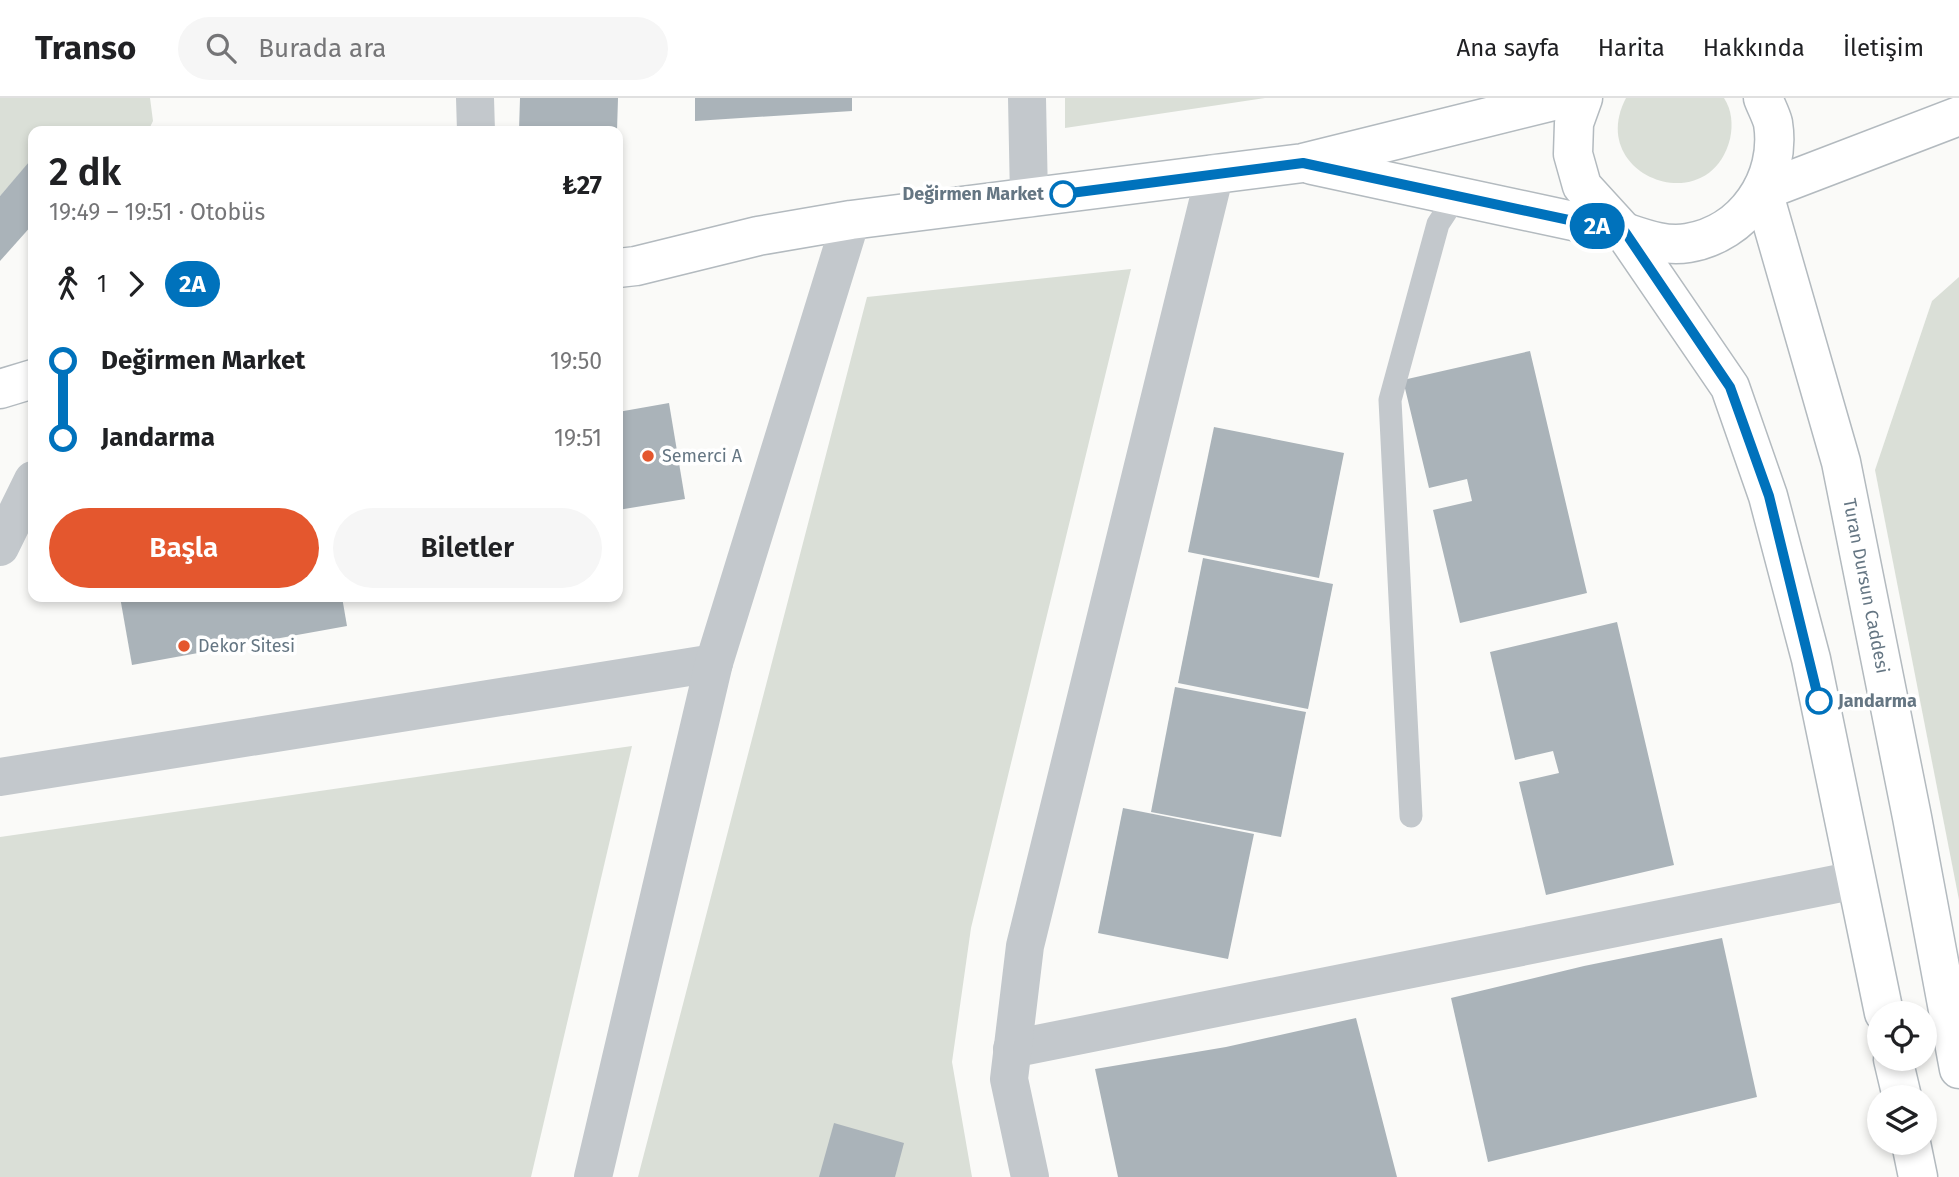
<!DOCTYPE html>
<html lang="tr">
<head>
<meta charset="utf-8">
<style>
	:root { --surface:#fff; --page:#f6f6f6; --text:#202124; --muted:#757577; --line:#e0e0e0; --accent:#e4572e }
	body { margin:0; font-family:"Fira Sans",sans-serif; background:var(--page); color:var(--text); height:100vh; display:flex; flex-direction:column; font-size:26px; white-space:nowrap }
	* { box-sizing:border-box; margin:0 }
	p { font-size:23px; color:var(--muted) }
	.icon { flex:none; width:38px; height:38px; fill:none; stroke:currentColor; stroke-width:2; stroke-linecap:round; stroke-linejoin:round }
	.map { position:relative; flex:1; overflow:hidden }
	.drawer { position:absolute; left:28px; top:28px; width:595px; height:476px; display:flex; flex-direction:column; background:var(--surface); border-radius:14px; box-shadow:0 4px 10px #0003 }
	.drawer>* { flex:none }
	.badge { padding:0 14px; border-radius:23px; font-size:24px; line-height:46px }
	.fabs { position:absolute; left:1867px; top:903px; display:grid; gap:14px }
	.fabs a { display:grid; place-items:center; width:70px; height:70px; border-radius:50%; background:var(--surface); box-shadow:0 4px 10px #0003; font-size:35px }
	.map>.badge { position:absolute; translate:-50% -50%; box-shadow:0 0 0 4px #fff }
	.legs { display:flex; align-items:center; gap:10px; height:77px; padding:0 21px; font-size:23px }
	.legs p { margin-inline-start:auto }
	.headline { display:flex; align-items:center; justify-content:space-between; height:119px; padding:0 21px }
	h1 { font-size:38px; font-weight:600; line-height:52px }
	.action { display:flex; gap:14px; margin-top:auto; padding:14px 21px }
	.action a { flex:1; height:80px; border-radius:42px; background:var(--accent); color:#fff; font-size:28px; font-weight:600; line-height:80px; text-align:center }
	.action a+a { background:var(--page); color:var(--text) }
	ul { padding:0 21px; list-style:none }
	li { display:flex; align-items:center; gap:24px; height:77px; font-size:26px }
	li i { display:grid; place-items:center; width:10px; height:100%; margin:0 9px; background:currentColor }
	li i::after { content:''; width:18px; height:18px; margin:-9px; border:5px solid; border-radius:50%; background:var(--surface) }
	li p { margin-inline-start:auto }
	li:first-child i { background:linear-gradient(#0000 50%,currentColor 0) }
	li:last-child i { background:linear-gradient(currentColor 50%,#0000 0) }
	header { display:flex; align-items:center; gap:42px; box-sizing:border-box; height:98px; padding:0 35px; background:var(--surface); border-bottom:2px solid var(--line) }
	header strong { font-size:33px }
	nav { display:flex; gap:38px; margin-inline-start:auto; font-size:24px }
	.search { width:490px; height:63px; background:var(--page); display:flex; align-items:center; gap:18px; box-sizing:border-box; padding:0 24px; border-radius:38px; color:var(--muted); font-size:26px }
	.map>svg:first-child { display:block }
	.green { fill:#dadfd7 }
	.building { fill:#aab3b9 }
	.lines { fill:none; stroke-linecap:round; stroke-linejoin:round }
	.secondary-casing { stroke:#b3babf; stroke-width:41 }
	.lane { stroke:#c3c8cc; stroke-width:23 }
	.street { stroke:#c3c8cc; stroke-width:38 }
	.secondary { stroke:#fff; stroke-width:38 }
	.line-1-casing { stroke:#fff; stroke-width:16 }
	.line-1 { stroke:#0072bc; stroke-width:10 }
	.stop-1-dot { fill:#fff; stroke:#0072bc; stroke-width:3.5 }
	.poi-dot { fill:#e4572e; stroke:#fff; stroke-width:2.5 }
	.labels { text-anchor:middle; stroke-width:7; stroke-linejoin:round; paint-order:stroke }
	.stop-label { font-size:18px; font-weight:bold; fill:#657683; stroke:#fff; text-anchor:end }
	.poi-label { font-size:18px; fill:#657683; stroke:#fff; text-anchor:start }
	.street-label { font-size:18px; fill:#657683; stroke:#fff }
</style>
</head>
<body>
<header>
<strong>Transo</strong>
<div class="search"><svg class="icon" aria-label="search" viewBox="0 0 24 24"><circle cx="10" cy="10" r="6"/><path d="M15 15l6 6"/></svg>Burada ara</div>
<nav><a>Ana sayfa</a><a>Harita</a><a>Hakkında</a><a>İletişim</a></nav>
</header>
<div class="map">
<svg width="1959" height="1079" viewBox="0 0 1959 1079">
	<rect width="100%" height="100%" fill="#fafaf8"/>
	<g class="green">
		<polygon points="0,0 150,0 153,23 148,33 33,33 33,64 29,65 0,98"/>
		<polygon points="1065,0 1265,0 1065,30"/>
		<path d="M1626 0H1724C1732 12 1733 27 1730 41 1709 124 1585 78 1626 0Z"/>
		<polygon points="1131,171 971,830 952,964 972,1079 638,1079 867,199"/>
		<polygon points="1959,179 1959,802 1875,372 1932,203"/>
		<polygon points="632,648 531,1079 0,1079 0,739"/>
	</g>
	<g class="building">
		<polygon points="520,0 618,0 617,33 519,33"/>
		<polygon points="695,0 852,0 852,13 695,23"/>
		<polygon points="29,64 33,64 33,126 0,163 0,98"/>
		<polygon points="1530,253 1587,495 1460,525 1433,412 1472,403 1467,381 1429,390 1403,282"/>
		<polygon points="669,305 685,401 618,412 618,314"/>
		<polygon points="1214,329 1344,355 1319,480 1188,454"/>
		<polygon points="1203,460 1333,486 1308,611 1178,585"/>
		<polygon points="120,499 342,499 347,528 132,567"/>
		<polygon points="1617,524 1674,767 1546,797 1519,684 1559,675 1553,653 1515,662 1490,554"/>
		<polygon points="1175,589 1306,614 1281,739 1151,714"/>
		<polygon points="1123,710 1254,736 1228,861 1098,835"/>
		<polygon points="1722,840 1757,999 1488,1064 1451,900 1584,868"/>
		<polygon points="1356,920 1397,1079 1118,1079 1095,971 1226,949"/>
		<polygon points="834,1025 904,1045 895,1079 819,1079"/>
	</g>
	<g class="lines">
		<g class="secondary-casing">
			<g id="secondary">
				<polyline points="1583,0 1574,25 1573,56 1582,88 1624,134 1730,289 1768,398 1811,561 1884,915"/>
				<path d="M1312 67 1624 134C1645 141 1666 149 1688 145 1744 136 1782 81 1773 25 1771 17 1766 8 1763 0"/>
				<polyline points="1763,93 1841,364 1912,719 1959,971"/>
				<polyline points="1763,93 1959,18"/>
				<polyline points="618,170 636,168 758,138 851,122 1303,65 1565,0"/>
				<polyline points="0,291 33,281"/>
				<polyline points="1893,961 1902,999"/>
				<polyline points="1911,1045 1918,1079"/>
			</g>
		</g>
		<polyline class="lane" points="1411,718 1390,302 1438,126 1457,97"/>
		<g class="street">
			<polyline points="475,0 476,33"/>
			<polyline points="1027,0 1029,100"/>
			<polyline points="0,449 33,382"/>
			<polyline points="0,679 714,565"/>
			<polyline points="1012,951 1856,782"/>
			<polyline points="593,1079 714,565 851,122"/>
			<polyline points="1030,1079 1009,981 1025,848 1215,75"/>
		</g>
		<use href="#secondary" class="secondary"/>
	</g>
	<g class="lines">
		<g class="line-1-casing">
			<polyline id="line-1" points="1063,96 1303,65 1625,134 1730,289 1769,398 1819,603"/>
		</g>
		<use href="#line-1" class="line-1"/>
	</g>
	<g class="stop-1-dot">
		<circle cx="1063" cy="96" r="12"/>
		<circle cx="1819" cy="603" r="12"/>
	</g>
	<g class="poi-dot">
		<circle cx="648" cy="358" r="7"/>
		<circle cx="184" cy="548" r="7"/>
	</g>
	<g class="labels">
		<g class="stop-label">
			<text x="1044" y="102">Değirmen Market</text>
			<text x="1838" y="609" text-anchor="start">Jandarma</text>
		</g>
		<g class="poi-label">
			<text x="662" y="364">Semerci A</text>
			<text x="198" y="554">Dekor Sitesi</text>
		</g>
		<g class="street-label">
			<text transform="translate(1866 488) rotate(79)" y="6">Turan Dursun Caddesi</text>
		</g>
	</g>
</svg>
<div class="fabs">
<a><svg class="icon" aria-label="locate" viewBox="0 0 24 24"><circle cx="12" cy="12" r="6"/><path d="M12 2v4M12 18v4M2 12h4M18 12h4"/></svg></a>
<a><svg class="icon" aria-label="layers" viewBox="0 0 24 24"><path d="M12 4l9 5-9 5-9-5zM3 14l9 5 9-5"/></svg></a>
</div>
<b class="badge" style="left:1597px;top:128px;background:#0072bc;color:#fff">2A</b>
<section class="drawer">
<div class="headline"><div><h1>2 dk</h1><p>19:49 – 19:51 · Otobüs</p></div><b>₺27</b></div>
<div class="legs"><svg class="icon" aria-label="walk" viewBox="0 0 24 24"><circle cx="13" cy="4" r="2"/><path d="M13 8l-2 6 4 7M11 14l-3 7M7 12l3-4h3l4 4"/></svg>1<svg class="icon" aria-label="forward" viewBox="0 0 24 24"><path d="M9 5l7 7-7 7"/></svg><b class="badge" style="background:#0072bc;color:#fff">2A</b></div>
<ul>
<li><i style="color:#0072bc"></i><b>Değirmen Market</b><p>19:50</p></li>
<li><i style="color:#0072bc"></i><b>Jandarma</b><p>19:51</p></li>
</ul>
<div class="action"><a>Başla</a><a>Biletler</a></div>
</section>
</div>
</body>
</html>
